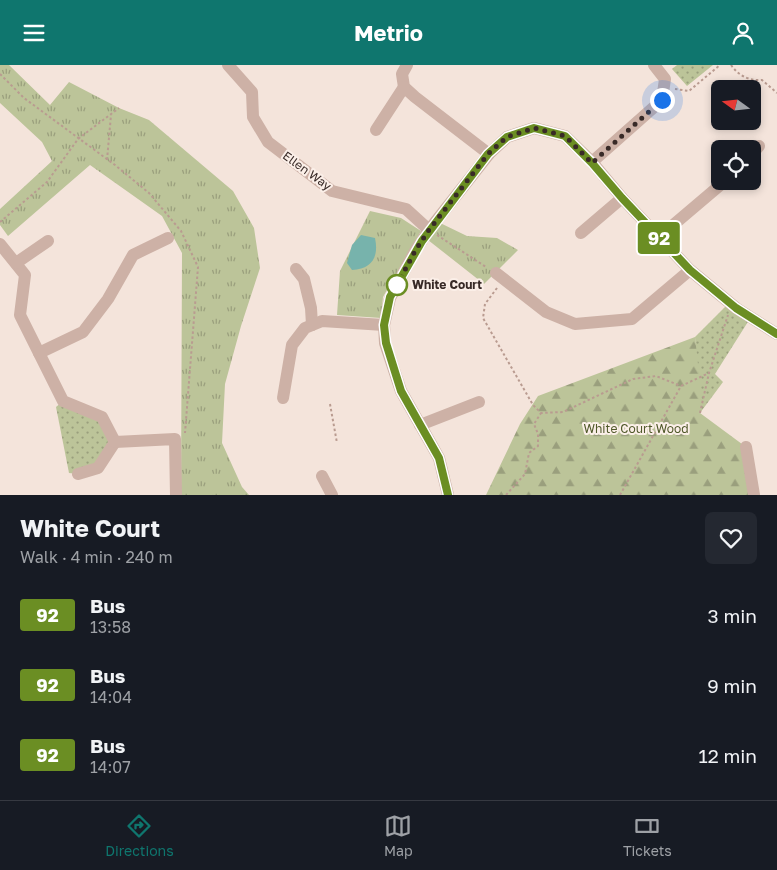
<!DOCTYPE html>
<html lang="en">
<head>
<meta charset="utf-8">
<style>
	:root { --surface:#171b24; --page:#242831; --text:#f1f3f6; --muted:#9ea1a6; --line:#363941; --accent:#0f766e }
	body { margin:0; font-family:"Golos Text",sans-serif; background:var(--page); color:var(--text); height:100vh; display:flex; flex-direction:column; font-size:19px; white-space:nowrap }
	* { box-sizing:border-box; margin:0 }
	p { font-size:16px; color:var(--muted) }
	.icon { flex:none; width:28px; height:28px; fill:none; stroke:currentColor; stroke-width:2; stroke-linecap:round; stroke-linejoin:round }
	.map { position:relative; height:430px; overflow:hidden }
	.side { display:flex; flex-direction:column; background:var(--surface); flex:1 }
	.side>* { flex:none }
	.badge { padding:0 10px; border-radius:4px; font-size:18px; line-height:32px }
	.needle { width:32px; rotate:285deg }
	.controls { position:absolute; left:711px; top:15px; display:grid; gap:10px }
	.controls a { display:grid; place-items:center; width:50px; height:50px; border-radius:8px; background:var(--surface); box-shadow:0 2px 8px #0003; font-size:25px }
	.you { position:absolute; width:25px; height:25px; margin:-12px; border:4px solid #fff; border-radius:50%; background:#1a73e8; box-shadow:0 0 0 8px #1a73e833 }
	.map>.badge { position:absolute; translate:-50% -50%; box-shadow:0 0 0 2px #fff }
	.round { display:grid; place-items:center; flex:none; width:52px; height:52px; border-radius:8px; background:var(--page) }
	.summary { display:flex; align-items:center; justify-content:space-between; height:85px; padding:0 20px }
	h1 { font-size:24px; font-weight:700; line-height:38px }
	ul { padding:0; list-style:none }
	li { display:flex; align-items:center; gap:15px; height:70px; padding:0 20px }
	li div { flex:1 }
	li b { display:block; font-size:19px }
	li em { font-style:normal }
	li .badge { min-width:55px; font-weight:700; text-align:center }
	header { display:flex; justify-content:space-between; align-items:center; height:65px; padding:0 20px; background:var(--accent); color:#fff; font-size:22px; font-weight:700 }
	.tabs { display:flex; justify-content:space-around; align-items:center; height:70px; border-top:1px solid var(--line); background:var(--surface); font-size:14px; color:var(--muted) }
	.tabs a { display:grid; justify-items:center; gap:2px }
	.tabs .active { color:var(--accent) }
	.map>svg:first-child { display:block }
	.grass { fill:url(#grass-dots) }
	.forest { fill:url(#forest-firs) }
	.park { fill:url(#park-tufts) }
	.water { fill:#77b3ac }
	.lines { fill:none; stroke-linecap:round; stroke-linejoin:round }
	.path { stroke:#b99b90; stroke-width:2; stroke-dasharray:2.5 2.5; stroke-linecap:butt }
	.minor { stroke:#cdb1a6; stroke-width:12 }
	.line-casing { stroke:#fff; stroke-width:11 }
	.line { stroke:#6b8e23; stroke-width:8 }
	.walk { stroke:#382a27; stroke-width:5; stroke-dasharray:0 9 }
	.stop-dot { fill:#fff; stroke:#6b8e23; stroke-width:2.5 }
	.labels { text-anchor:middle; stroke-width:4; stroke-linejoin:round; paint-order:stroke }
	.street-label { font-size:12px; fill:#382a27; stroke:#fbefe8 }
	.stop-label { font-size:12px; font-weight:bold; fill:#382a27; stroke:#fbefe8; text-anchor:start }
	.park-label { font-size:12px; fill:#4f5829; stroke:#fbefe8 }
</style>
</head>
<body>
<header><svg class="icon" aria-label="menu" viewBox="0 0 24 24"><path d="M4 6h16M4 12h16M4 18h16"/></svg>Metrio<svg class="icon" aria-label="person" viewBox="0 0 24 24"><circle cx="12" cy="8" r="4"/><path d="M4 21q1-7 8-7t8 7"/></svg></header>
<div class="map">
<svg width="777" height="430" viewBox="0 0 777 430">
	<defs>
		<pattern id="grass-dots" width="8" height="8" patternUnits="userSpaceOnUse" patternTransform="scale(1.25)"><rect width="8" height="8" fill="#bcc499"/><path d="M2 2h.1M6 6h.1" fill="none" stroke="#9a9f7d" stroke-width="1.8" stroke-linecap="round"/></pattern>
		<pattern id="forest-firs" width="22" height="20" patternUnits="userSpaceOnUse" patternTransform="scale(1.25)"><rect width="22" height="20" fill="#bcc499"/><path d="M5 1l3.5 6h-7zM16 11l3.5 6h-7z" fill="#9a9f7d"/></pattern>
		<pattern id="park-tufts" width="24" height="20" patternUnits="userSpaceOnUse" patternTransform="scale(1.25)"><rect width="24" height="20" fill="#bcc499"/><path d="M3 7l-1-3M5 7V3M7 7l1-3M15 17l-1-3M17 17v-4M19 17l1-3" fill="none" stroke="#9a9f7d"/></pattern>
	</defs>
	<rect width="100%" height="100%" fill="#f4e4db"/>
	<g class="grass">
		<polygon points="677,0 713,0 687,21 672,4"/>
		<polygon points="730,237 751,252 715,309 723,317 700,348 695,272"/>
		<polygon points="63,336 102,352 115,377 98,403 78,409 69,408 56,342"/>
	</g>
	<polygon class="forest" points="695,272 702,336 700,348 746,382 754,430 486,430 520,359 538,331"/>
	<g class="park">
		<polygon points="0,0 9,0 50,40 69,17 119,43 149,55 233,126 254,163 260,203 241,261 225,319 222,378 242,422 249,430 181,430 182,188 162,151 90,100 8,171 0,160 0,144 52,96 42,77 0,38"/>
		<polygon points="370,146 401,153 421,166 383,232 381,253 337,250 340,206"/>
		<polygon points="436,156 467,171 497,173 518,185 484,219 428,175"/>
	</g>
	<path class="water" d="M361 170 375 173C379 192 372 204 352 205L347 198 352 180Z"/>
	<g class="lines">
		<g class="path">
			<path d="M731 0C739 11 749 16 762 15L777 28"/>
			<polyline points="0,9 24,33 115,100 149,128 181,166 198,202 185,368"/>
			<polyline points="675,24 689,26 720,0"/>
			<polyline points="107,95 111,50"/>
			<polyline points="0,157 47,117 78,74 119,43"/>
			<polyline points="437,170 486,202"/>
			<polyline points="497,223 485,239 483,253 533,340 541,348 563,347 633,314 656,311 681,321"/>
			<polyline points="330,339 337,378"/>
			<polyline points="700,348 709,308 728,250"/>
			<polyline points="506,430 525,409 529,388 538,381 538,369 534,359 541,348"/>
			<polyline points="620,430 681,321 709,308"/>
		</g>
		<g class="minor">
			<polyline points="228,0 252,27 253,52 268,77 332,126 406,144 429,165"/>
			<polyline points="407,0 402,9 404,22 415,32 489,89"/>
			<polyline points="376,65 404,22"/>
			<polyline points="752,89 759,81"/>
			<polyline points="592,97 662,35 665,14 654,0"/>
			<polyline points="581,168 622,133"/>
			<polyline points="659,172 725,116"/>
			<polyline points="0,179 25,210 20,250 63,336 102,352 115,377 98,403 78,409"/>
			<polyline points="16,198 48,176"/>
			<polyline points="296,204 304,214 311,243 312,260"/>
			<polyline points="496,208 546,247 575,259 632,254 690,205"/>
			<polyline points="39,288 83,267 108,234 133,190 168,173"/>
			<polyline points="283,333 292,280 305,263 322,256 384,260"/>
			<polyline points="420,360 479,337"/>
			<polyline points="115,377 175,374 176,430"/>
			<polyline points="746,382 754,430"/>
			<polyline points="322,411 332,430"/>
			<polyline points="448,430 439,393 401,326 385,278 384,260 390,233 415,186 429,165 489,89 507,72 534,63 565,71 592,97 622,133 690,205 736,243 777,269"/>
		</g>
	</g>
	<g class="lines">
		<g class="line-casing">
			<polyline id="line" points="448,430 439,393 401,326 386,278 384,260 390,232 422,176 488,89 507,72 534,63 565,71 592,98 622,133 690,205 736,243 777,269"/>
		</g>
		<use href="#line" class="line"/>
		<polyline class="walk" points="397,220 415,186 429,165 488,89 507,72 534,63 565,71 592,98 662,35"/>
	</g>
	<circle class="stop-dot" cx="397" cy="220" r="10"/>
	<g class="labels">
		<g class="street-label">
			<text transform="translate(307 106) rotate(36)" y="4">Ellen Way</text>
		</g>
		<g class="stop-label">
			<text x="412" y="224">White Court</text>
		</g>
		<g class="park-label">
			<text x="636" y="368">White Court Wood</text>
		</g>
	</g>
</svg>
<div class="controls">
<a><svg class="needle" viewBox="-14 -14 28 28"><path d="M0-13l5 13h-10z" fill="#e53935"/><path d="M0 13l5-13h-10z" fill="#9ea1a6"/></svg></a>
<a><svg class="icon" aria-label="locate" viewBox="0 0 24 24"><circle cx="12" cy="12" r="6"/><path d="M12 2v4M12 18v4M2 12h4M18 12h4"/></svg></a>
</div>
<div class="you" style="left:662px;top:35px"></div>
<b class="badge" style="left:659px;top:173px;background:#6b8e23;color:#fff">92</b>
</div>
<section class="side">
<div class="summary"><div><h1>White Court</h1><p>Walk · 4 min · 240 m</p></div><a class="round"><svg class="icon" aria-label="heart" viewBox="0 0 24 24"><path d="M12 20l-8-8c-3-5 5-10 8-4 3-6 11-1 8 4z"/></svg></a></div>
<ul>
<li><span class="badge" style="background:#6b8e23;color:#fff">92</span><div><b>Bus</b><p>13:58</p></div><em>3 min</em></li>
<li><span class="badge" style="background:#6b8e23;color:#fff">92</span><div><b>Bus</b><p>14:04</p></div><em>9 min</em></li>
<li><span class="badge" style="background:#6b8e23;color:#fff">92</span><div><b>Bus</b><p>14:07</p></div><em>12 min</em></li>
</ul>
</section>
<nav class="tabs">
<a class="active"><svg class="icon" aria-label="directions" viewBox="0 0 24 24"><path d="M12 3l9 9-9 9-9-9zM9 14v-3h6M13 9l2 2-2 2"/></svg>Directions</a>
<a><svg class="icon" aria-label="map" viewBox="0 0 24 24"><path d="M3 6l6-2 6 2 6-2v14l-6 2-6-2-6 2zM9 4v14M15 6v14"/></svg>Map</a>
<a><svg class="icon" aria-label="tickets" viewBox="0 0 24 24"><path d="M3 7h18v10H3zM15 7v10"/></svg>Tickets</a>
</nav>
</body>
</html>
